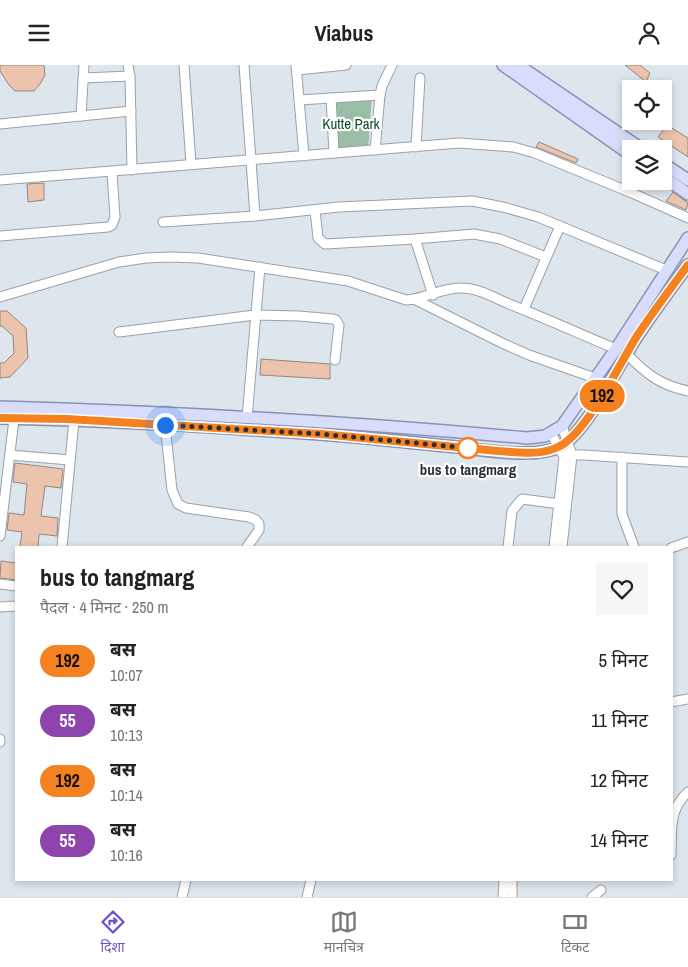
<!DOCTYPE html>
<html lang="hi">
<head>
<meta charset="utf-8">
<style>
	:root { --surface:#fff; --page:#f6f6f6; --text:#222; --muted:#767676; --line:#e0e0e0; --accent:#6755ce }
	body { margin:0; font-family:"Archivo Narrow","Noto Sans Devanagari",sans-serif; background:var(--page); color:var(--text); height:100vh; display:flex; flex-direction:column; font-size:19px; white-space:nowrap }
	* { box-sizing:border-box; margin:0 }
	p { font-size:16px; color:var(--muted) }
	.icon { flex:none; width:28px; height:28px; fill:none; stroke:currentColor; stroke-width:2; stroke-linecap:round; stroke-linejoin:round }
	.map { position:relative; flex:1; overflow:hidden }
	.sheet { position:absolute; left:15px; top:481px; width:658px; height:335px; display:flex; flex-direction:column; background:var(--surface); border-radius:0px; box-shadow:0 2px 8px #0003 }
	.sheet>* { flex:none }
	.badge { padding:0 10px; border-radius:16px; font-size:18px; line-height:32px }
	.controls { position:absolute; left:622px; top:15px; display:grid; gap:10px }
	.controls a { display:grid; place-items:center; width:50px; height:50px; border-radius:0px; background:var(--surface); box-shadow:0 2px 8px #0003; font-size:25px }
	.you { position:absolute; width:25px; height:25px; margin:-12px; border:4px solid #fff; border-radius:50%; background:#1a73e8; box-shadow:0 0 0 8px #1a73e833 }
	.map>.badge { position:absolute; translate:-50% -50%; box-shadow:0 0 0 2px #fff }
	.round { display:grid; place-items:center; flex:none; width:52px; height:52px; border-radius:0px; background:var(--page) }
	.head { display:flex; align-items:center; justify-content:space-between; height:85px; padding:0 25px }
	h1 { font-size:24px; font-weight:700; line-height:38px }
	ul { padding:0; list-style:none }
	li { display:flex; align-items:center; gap:15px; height:60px; padding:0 25px }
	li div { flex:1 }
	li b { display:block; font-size:19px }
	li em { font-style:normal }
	li .badge { min-width:55px; font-weight:700; text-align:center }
	header { display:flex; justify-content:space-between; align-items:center; height:65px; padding:0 25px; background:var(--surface); font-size:22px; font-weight:700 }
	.menu { display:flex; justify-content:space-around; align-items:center; height:70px; border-top:1px solid var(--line); background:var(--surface); font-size:14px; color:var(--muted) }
	.menu a { display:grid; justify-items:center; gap:2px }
	.menu .active { color:var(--accent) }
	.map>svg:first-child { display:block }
	.green { fill:#9abda5 }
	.building { fill:#ecc3ac; stroke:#928883 }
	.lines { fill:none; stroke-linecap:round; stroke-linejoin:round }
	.minor-casing { stroke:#9aa1a8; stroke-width:11 }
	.major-casing { stroke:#8a92b2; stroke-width:14 }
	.minor { stroke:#fff; stroke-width:9 }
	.major { stroke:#d7ddfa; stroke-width:11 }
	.line-casing { stroke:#fff; stroke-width:11 }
	.line { stroke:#f58220; stroke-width:8 }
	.walk { stroke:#2d3033; stroke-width:5; stroke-dasharray:0 9 }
	.stop-dot { fill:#fff; stroke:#f58220; stroke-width:2.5 }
	.labels { text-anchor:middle; stroke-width:4.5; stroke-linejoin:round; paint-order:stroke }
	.park-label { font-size:15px; fill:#0d4e2c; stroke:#fff }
	.stop-label { font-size:15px; font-weight:bold; fill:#2d3033; stroke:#fff }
</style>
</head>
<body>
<header><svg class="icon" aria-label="menu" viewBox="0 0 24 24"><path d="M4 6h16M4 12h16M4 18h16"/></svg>Viabus<svg class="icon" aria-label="person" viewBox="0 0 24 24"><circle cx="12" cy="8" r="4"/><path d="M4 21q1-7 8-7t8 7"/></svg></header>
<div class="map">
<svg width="688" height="832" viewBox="0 0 688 832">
	<rect width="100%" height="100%" fill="#dde5ed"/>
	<polygon class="green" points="372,30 368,86 334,88 331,33"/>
	<g class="building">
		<polygon points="0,0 44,0 45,10 40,19 34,26 15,26 9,20 0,6"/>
		<polygon points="625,0 640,0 650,8 646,17"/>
		<polygon points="667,60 688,73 688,92 658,72"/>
		<polygon points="539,77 578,94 576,98 536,82"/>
		<polygon points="44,118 44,135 28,137 27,119"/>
		<polygon points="673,127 688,138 686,145 666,136"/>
		<polygon points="0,246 7,246 26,263 28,293 10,312 0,313 0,298 4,298 14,288 13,271 2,261 0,261"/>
		<polygon points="261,294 330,299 330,314 260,310"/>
		<polygon points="15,398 63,404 61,423 45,421 41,451 58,453 57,471 39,469 38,482 20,482 22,467 7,465 9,448 24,450 27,419 13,417"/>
		<polygon points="1,496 16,498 16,515 0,513"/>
	</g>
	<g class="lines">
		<g class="minor-casing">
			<g id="minor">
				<polyline points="128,0 130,11 132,105"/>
				<polyline points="184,0 191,99"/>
				<polyline points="244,0 255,151"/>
				<polyline points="296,0 304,91"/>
				<polyline points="297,5 346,0"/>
				<polyline points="83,13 130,11"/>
				<polyline points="331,33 334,88"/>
				<polyline points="299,35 380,30"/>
				<polyline points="81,51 84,0"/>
				<polyline points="0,59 131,46"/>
				<polyline points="416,82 420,13"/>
				<polyline points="375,85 380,30 382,21 392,0"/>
				<polyline points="0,115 459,78 513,82 535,88 632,128 688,153"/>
				<polyline points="315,145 318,173 325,179 415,174 474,169 500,174 546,192"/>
				<polyline points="163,157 255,151 339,142 472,136 503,142 538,152 666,205"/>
				<polyline points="0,171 108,162 112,160 115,152 112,107"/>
				<polyline points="415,174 433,230"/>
				<path d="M0 232 119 197 146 193 170 192 198 193 348 216 406 235C425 234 443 222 462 223 478 223 495 233 509 239 545 253 580 269 616 284"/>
				<polyline points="416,235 504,279 529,290 595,313"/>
				<polyline points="524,244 560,161"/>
				<polyline points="119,267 255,250 299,251 333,254 336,255 339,260 335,295"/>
				<path d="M627 289C646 309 660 320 688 326"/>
				<polyline points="247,353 260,202"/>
				<polyline points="165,360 172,425 178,439 186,443 249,452 256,455 259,459 259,465 247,482"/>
				<polyline points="562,361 572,390 562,482"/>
				<polyline points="551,368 564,392 554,482"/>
				<polyline points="10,390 70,395"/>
				<polyline points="564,392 572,390 584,390 688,397"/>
				<polyline points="622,392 622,449 634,482"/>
				<polyline points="0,471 14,354"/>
				<polyline points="62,482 74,355"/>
				<polyline points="508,482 512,446 522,434 560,439"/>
				<polyline points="671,483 688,477"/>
				<polyline points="0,519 16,521"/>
				<polyline points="0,542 16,541"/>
				<polyline points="671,637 688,634"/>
				<polyline points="0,674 0,677"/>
				<path d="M671 790C672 766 668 745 688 727"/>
				<polyline points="182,832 186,815"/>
				<polyline points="307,832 311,815"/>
				<polyline points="503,832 504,815"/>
				<polyline points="512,832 512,815"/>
				<polyline points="592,832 601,825"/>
			</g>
		</g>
		<g class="major-casing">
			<g id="major">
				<polyline points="503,0 631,90"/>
				<polyline points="518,0 642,84"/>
				<polyline points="664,99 688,115"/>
				<polyline points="664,112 688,129"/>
				<path d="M0 342C176 347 352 357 527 373L545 371 562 361 616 284 688 173"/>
				<path d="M0 353C106 355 213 362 319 369 365 372 411 378 457 382 484 385 535 394 559 382 587 368 619 298 638 270 654 246 671 223 688 200"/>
			</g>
		</g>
		<use href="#minor" class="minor"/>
		<use href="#major" class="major"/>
	</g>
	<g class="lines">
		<g class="line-casing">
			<path id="line" d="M0 353 67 354 321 369 498 386C517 387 540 391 558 382 587 369 619 299 637 271 653 247 671 223 688 200"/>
		</g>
		<use href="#line" class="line"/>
		<polyline class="walk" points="165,360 321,369 468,383"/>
	</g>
	<circle class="stop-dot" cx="468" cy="383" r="10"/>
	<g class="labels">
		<g class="park-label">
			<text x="351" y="64">Kutte Park</text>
		</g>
		<g class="stop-label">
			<text x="468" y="410">bus to tangmarg</text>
		</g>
	</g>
</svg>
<div class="controls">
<a><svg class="icon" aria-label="locate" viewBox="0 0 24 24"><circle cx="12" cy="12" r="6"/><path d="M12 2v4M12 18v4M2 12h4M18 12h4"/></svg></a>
<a><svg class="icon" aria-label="layers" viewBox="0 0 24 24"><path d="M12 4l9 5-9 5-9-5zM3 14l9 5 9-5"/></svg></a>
</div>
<div class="you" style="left:165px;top:360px"></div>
<b class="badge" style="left:602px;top:331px;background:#f58220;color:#111">192</b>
<section class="sheet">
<div class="head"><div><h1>bus to tangmarg</h1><p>पैदल · 4 मिनट · 250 m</p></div><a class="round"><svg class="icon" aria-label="heart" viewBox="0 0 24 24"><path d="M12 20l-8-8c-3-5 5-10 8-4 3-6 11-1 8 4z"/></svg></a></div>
<ul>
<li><span class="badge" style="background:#f58220;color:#111">192</span><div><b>बस</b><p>10:07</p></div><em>5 मिनट</em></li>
<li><span class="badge" style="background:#8e44ad;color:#fff">55</span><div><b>बस</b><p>10:13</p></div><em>11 मिनट</em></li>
<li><span class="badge" style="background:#f58220;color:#111">192</span><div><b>बस</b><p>10:14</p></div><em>12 मिनट</em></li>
<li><span class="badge" style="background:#8e44ad;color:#fff">55</span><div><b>बस</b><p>10:16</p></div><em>14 मिनट</em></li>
</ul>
</section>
</div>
<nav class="menu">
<a class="active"><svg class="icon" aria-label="directions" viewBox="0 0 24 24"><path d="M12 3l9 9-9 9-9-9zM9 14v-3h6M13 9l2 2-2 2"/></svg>दिशा</a>
<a><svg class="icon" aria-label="map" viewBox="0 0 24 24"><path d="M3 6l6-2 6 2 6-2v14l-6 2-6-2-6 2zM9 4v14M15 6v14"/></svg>मानचित्र</a>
<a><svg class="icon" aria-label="tickets" viewBox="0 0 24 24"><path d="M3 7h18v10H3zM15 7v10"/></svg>टिकट</a>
</nav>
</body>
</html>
